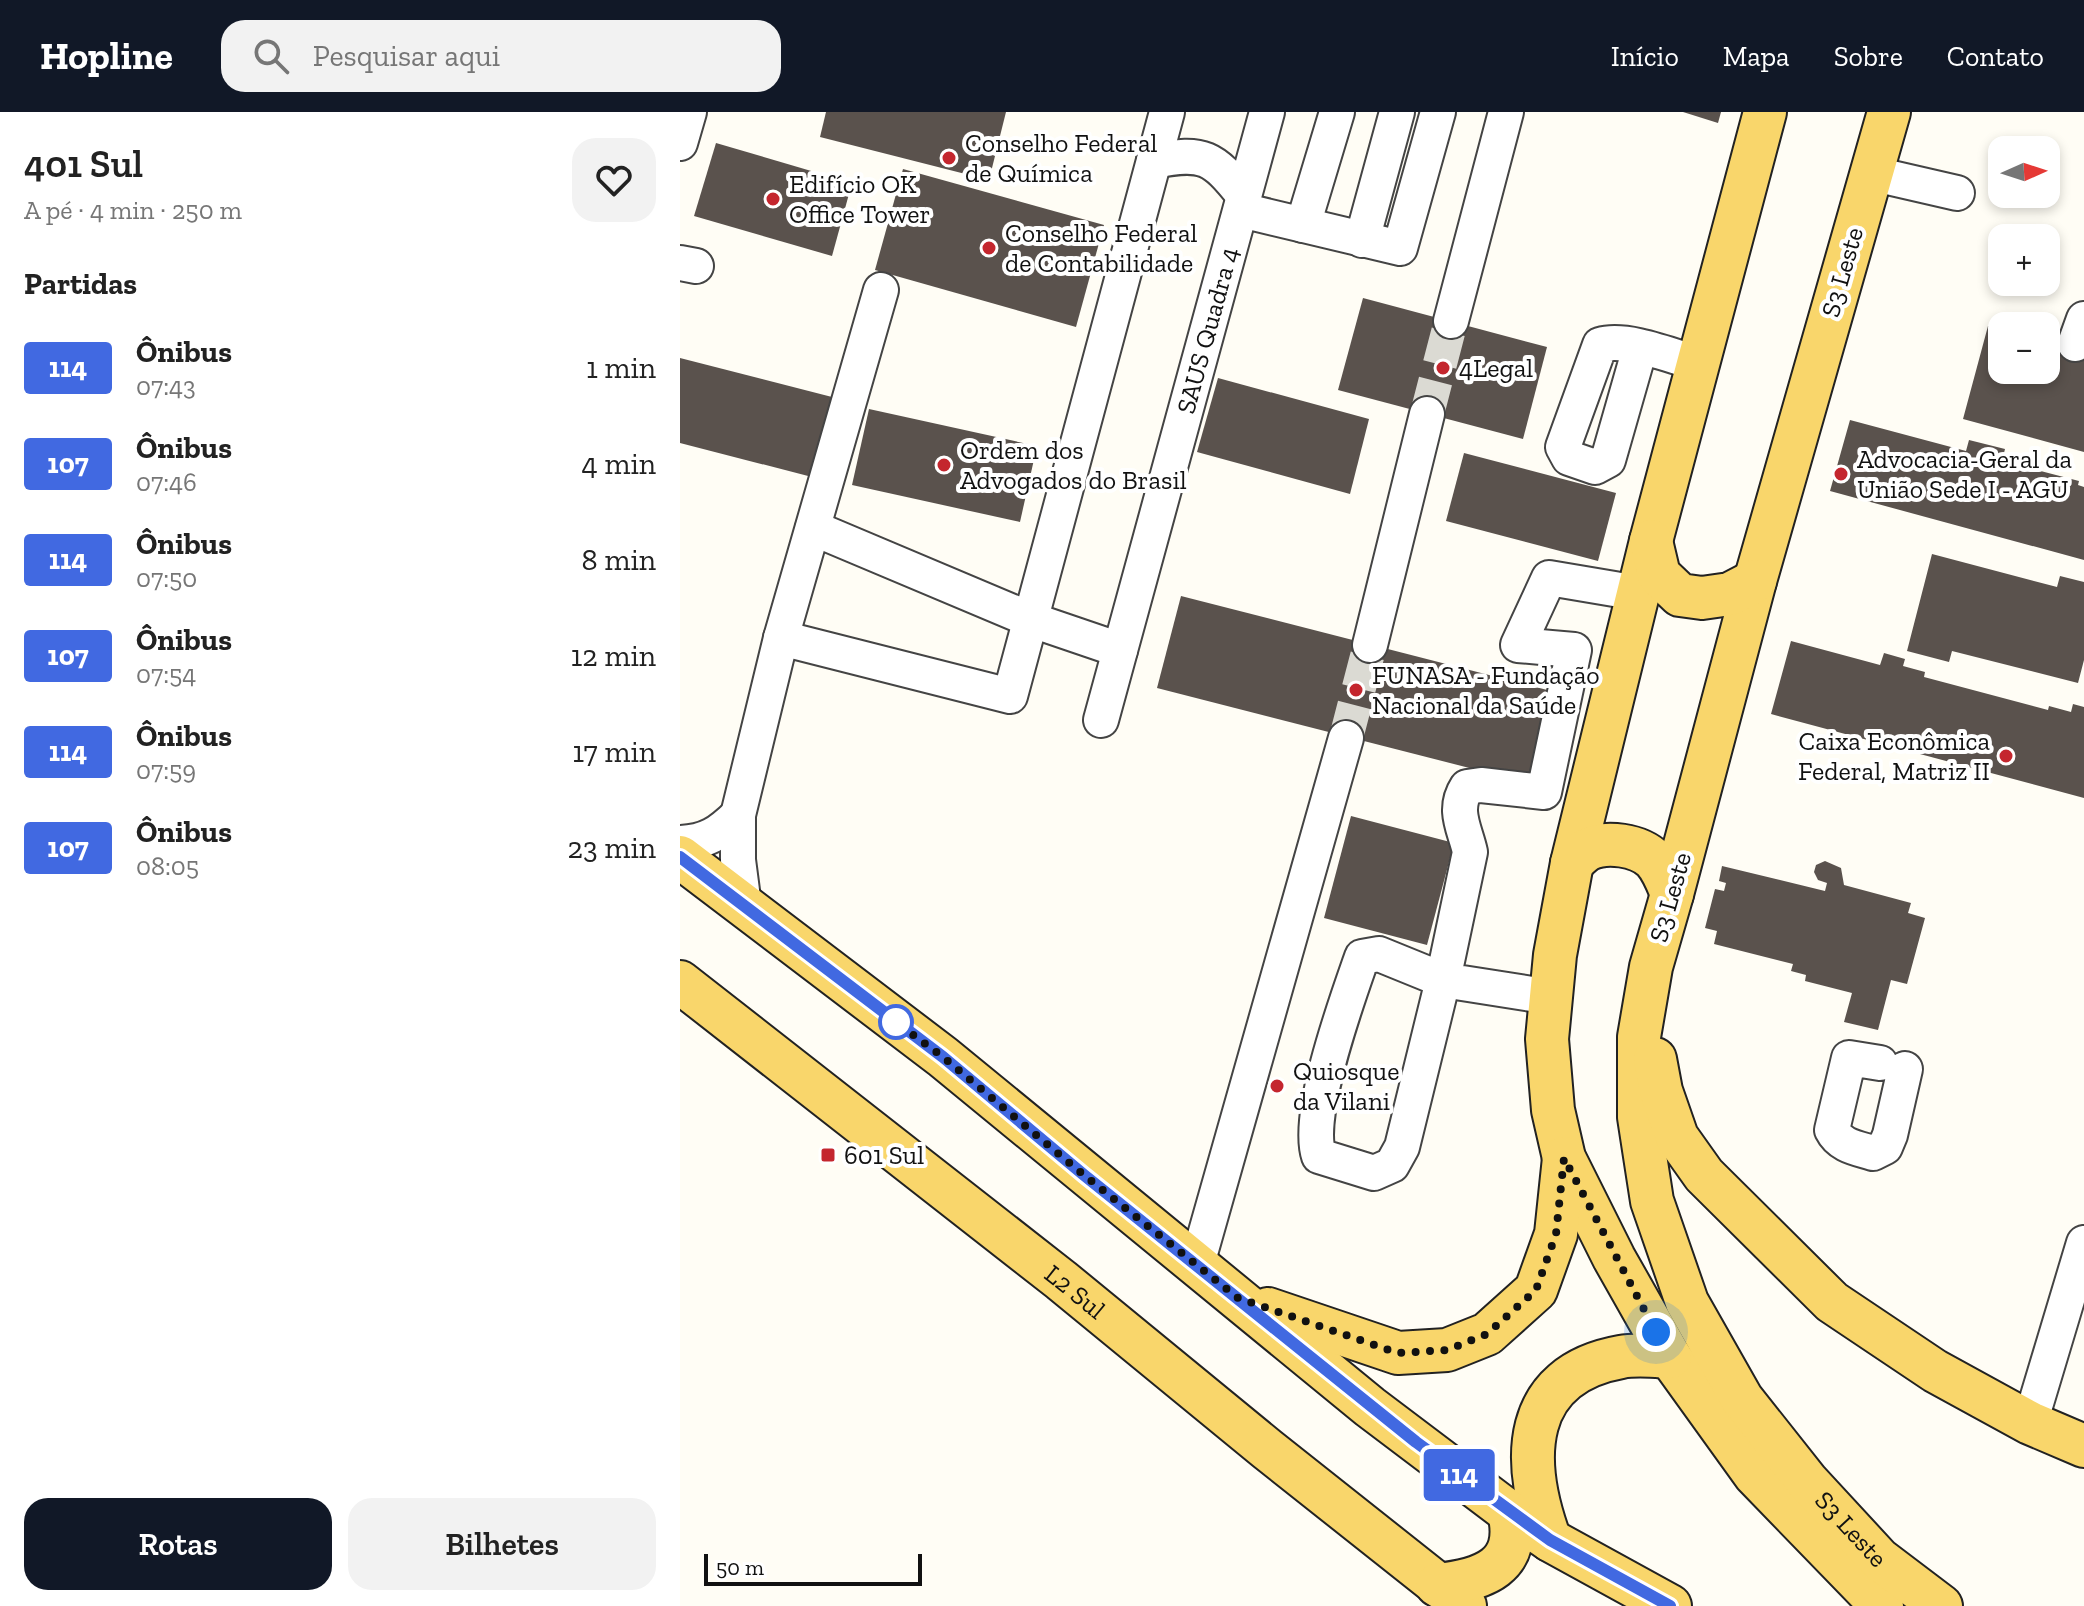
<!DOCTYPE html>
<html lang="pt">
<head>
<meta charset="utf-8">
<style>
	:root { --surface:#fff; --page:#f2f2f2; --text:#222; --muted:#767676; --accent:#111827 }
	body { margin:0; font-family:"Zilla Slab",serif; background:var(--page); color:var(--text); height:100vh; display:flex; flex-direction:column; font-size:30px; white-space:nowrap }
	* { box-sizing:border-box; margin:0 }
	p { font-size:26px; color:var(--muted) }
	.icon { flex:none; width:44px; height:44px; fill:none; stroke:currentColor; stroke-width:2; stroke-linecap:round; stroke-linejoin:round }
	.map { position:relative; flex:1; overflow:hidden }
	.sheet { display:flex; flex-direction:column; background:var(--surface); width:680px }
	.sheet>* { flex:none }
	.badge { padding:0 16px; border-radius:6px; font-size:28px; line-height:52px }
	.needle { width:52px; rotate:87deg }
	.tools { position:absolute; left:1308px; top:24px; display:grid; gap:16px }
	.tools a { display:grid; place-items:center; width:72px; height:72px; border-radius:16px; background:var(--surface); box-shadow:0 4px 12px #0003; font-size:40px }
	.scale { position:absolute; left:24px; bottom:20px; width:218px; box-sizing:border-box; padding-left:8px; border:4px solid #111; border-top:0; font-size:22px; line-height:28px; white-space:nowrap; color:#111; -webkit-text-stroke:6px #fff; paint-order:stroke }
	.you { position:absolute; width:40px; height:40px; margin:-20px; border:6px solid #fff; border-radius:50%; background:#1a73e8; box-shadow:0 0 0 12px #1a73e833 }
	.map>.badge { position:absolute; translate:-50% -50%; box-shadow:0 0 0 4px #fff }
	h2 { padding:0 24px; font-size:30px; line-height:72px }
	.round { display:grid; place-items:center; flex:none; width:84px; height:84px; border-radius:24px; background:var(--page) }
	.overview { display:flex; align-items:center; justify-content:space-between; height:136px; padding:0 24px }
	h1 { font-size:38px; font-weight:600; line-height:60px }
	.action { display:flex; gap:16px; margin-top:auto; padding:16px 24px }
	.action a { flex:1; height:92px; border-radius:24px; background:var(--accent); color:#fff; font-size:32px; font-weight:600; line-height:92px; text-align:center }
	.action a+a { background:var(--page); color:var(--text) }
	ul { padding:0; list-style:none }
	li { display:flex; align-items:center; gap:24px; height:96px; padding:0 24px }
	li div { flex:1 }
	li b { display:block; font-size:30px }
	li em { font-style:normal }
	li .badge { min-width:88px; font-weight:700; text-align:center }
	header { display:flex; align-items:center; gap:48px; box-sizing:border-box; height:112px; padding:0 40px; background:var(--accent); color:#fff }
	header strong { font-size:38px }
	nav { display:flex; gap:44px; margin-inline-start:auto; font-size:28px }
	.search { width:560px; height:72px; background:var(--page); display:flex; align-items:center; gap:20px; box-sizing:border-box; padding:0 28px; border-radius:24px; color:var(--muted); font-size:30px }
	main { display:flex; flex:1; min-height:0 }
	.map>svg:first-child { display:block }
	.building { fill:#5a524d }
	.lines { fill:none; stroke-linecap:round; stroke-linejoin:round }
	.minor-tunnel { stroke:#dbdad3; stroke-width:34; stroke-dasharray:34 17; stroke-linecap:butt }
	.minor-casing { stroke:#444; stroke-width:38 }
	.major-casing { stroke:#222; stroke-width:46 }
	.minor { stroke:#fff; stroke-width:34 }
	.major { stroke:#f9d66b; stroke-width:42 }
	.line-casing { stroke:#fff; stroke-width:18 }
	.line { stroke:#4169e1; stroke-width:12 }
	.walk { stroke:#111; stroke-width:8; stroke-dasharray:0 14.4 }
	.poi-dot { fill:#c4262e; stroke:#fff; stroke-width:3 }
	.stop-dot { fill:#fff; stroke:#4169e1; stroke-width:4 }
	.labels { text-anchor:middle; stroke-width:8; stroke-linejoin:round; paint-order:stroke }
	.poi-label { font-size:26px; fill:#111; stroke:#fff; text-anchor:start }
	.street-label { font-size:26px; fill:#111; stroke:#fff }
</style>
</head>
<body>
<header>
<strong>Hopline</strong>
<div class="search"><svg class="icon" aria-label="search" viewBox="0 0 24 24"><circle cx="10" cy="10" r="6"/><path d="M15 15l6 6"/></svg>Pesquisar aqui</div>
<nav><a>Início</a><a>Mapa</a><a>Sobre</a><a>Contato</a></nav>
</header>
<main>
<section class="sheet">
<div class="overview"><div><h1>401 Sul</h1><p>A pé · 4 min · 250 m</p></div><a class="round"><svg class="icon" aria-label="heart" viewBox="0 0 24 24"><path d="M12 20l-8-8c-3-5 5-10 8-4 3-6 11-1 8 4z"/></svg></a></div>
<h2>Partidas</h2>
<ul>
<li><span class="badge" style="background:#4169e1;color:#fff">114</span><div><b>Ônibus</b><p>07:43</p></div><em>1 min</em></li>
<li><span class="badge" style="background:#4169e1;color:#fff">107</span><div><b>Ônibus</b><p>07:46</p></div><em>4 min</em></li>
<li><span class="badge" style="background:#4169e1;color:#fff">114</span><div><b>Ônibus</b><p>07:50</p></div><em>8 min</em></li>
<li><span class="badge" style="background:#4169e1;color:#fff">107</span><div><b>Ônibus</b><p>07:54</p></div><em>12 min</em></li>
<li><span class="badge" style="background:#4169e1;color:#fff">114</span><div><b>Ônibus</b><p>07:59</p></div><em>17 min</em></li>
<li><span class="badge" style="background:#4169e1;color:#fff">107</span><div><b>Ônibus</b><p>08:05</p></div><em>23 min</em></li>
</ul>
<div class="action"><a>Rotas</a><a>Bilhetes</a></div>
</section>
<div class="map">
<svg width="1404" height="1494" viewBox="0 0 1404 1494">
	<rect width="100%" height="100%" fill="#fffdf5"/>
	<g class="building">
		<polygon points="146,0 326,0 309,68 140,25"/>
		<polygon points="1003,0 1041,0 1038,11"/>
		<polygon points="36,31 172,71 152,144 14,104"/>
		<polygon points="223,57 424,113 396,215 195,158"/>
		<polygon points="683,186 867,235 843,327 658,278"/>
		<polygon points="1308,214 1322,218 1322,258 1366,258 1366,230 1404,240 1404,340 1283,307"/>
		<polygon points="0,246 152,285 132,365 0,331"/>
		<polygon points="538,266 689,307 670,382 517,340"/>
		<polygon points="189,297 357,334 340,410 172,373"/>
		<polygon points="1170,308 1286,339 1289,328 1325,337 1321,353 1333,356 1334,352 1399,369 1398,373 1404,375 1404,448 1150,379"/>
		<polygon points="784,341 936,381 918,449 766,409"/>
		<polygon points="1252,442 1377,475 1380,464 1404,470 1404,548 1398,571 1272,539 1269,550 1227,539"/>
		<polygon points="501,484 875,580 852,672 477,576"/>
		<polygon points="1111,529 1200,553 1204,541 1225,547 1223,554 1245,560 1244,565 1368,598 1369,594 1391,600 1393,592 1404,595 1404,686 1091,602"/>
		<polygon points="671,704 774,731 747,833 644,806"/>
		<polygon points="1145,749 1161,756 1164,773 1231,791 1228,801 1245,806 1227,872 1211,868 1198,918 1164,910 1172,881 1125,869 1126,863 1111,859 1113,852 1034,832 1037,819 1025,816 1035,777 1044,779 1046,771 1039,769 1042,754 1145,779 1147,771 1138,768 1134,760 1136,753"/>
	</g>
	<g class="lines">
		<g class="minor-tunnel">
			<polyline points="747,302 771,209"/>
			<polyline points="666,626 690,533"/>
		</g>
		<g class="minor-casing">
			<g id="minor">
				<polyline points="0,31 9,0"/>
				<path d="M474 49C524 39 533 45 564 84"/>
				<polyline points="1190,61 1277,81"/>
				<polyline points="561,98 720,136 758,0"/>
				<polyline points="623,113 657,0"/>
				<polyline points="682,128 717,0"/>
				<polyline points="0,151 16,154"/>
				<polyline points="771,209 826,0"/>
				<polyline points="1395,232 1404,207"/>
				<path d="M960 236 928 348 915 355 889 346 883 335 920 233C946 225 992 244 1019 252"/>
				<polyline points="133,416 349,507 440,538"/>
				<polyline points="101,526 330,584 487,0"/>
				<polyline points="690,533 747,302"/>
				<path id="s1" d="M421 608 587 0"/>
				<path d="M0 731C27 730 39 721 58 703"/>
				<polyline points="64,794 58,748 58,703 101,526 201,178"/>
				<path d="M871 885 763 868 699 842 682 845C667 888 625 1003 639 1044L694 1061 712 1053 722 1035 763 868 790 740C785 717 772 698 787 675L801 673 864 680 894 538 838 533 869 466 958 481"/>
				<path d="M1200 951 1169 946 1152 1018C1160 1034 1177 1036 1193 1041L1205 1035 1210 1023 1225 957"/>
				<polyline points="517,1152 666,626"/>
				<polyline points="1350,1311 1404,1131"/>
			</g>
		</g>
		<g class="major-casing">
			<g id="major">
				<polyline points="1085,0 971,429 892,751 875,843 867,927 873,998 884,1046 934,1146 990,1245 1075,1363 1202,1494"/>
				<path id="s2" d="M1209 0 1075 469 992 782 971 855 959 925V1005L972 1089 1007 1190 1062 1287 1127 1369 1199 1447 1261 1494"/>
				<polyline points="971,429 979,463 1000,483 1022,486 1050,482 1075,469"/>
				<polyline points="0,745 263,945 690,1295 829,1400 870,1428 990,1494"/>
				<path d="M892 751C897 746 902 741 907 738 926 728 959 733 974 748 983 758 987 770 992 782"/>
				<path id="s3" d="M0 870 381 1168 587 1337 785 1494"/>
				<polyline points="975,947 981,979 997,1025 1024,1063 1152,1190 1255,1259 1350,1311 1404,1334"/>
				<polyline points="588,1197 718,1241 767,1238 807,1222 856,1178 876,1122 884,1046"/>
				<path d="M870 1428C841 1349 840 1263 941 1245 956 1242 974 1244 990 1245"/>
				<path d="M757 1473C803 1468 842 1455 829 1400"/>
			</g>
		</g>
		<use href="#minor" class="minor"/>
		<use href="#major" class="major"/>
	</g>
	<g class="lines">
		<g class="line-casing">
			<polyline id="line" points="0,745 263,945 404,1063 736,1330 870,1428 990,1494"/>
		</g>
		<use href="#line" class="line"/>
		<polyline class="walk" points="216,910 213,908 263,945 404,1063 558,1186 718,1241 767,1238 807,1222 856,1178 876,1122 884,1046 976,1220"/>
	</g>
	<g class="poi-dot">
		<circle cx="269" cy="46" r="8"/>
		<circle cx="93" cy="87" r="8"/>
		<circle cx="309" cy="136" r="8"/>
		<circle cx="763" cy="256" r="8"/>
		<circle cx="264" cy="353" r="8"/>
		<circle cx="1161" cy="362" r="8"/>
		<circle cx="676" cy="578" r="8"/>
		<circle cx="1326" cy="644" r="8"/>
		<circle cx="597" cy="974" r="8"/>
		<rect x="140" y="1035" width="16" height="16" rx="4"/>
	</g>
	<circle class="stop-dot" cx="216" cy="910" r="16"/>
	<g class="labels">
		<g class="poi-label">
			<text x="285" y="40">Conselho Federal<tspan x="285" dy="30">de Química</tspan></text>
			<text x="109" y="81">Edifício OK<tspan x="109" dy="30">Office Tower</tspan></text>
			<text x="325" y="130">Conselho Federal<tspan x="325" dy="30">de Contabilidade</tspan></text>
			<text x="779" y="265">4Legal</text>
			<text x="280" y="347">Ordem dos<tspan x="280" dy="30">Advogados do Brasil</tspan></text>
			<text x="1177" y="356">Advocacia-Geral da<tspan x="1177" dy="30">União Sede I - AGU</tspan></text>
			<text x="692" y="572">FUNASA - Fundação<tspan x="692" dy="30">Nacional da Saúde</tspan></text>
			<text x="1310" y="638" text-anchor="end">Caixa Econômica<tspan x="1310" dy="30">Federal, Matriz II</tspan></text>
			<text x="613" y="968">Quiosque<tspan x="613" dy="30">da Vilani</tspan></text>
			<text x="164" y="1052">601 Sul</text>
		</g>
		<g class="street-label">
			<text transform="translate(1162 160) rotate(-74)" y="9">S3 Leste</text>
			<text dy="9" stroke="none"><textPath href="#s1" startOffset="404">SAUS Quadra 4</textPath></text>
			<text transform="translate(990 785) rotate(-74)" y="9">S3 Leste</text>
			<text dy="9" stroke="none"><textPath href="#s3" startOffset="502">L2 Sul</textPath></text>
			<text dy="9" stroke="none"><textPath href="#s2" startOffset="1512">S3 Leste</textPath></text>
		</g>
	</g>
</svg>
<div class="tools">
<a><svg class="needle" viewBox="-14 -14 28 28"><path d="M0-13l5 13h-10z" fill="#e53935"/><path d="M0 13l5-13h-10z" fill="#767676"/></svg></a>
<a>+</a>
<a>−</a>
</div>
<div class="scale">50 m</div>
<div class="you" style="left:976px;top:1220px"></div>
<b class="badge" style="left:779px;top:1363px;background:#4169e1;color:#fff">114</b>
</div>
</main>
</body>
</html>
